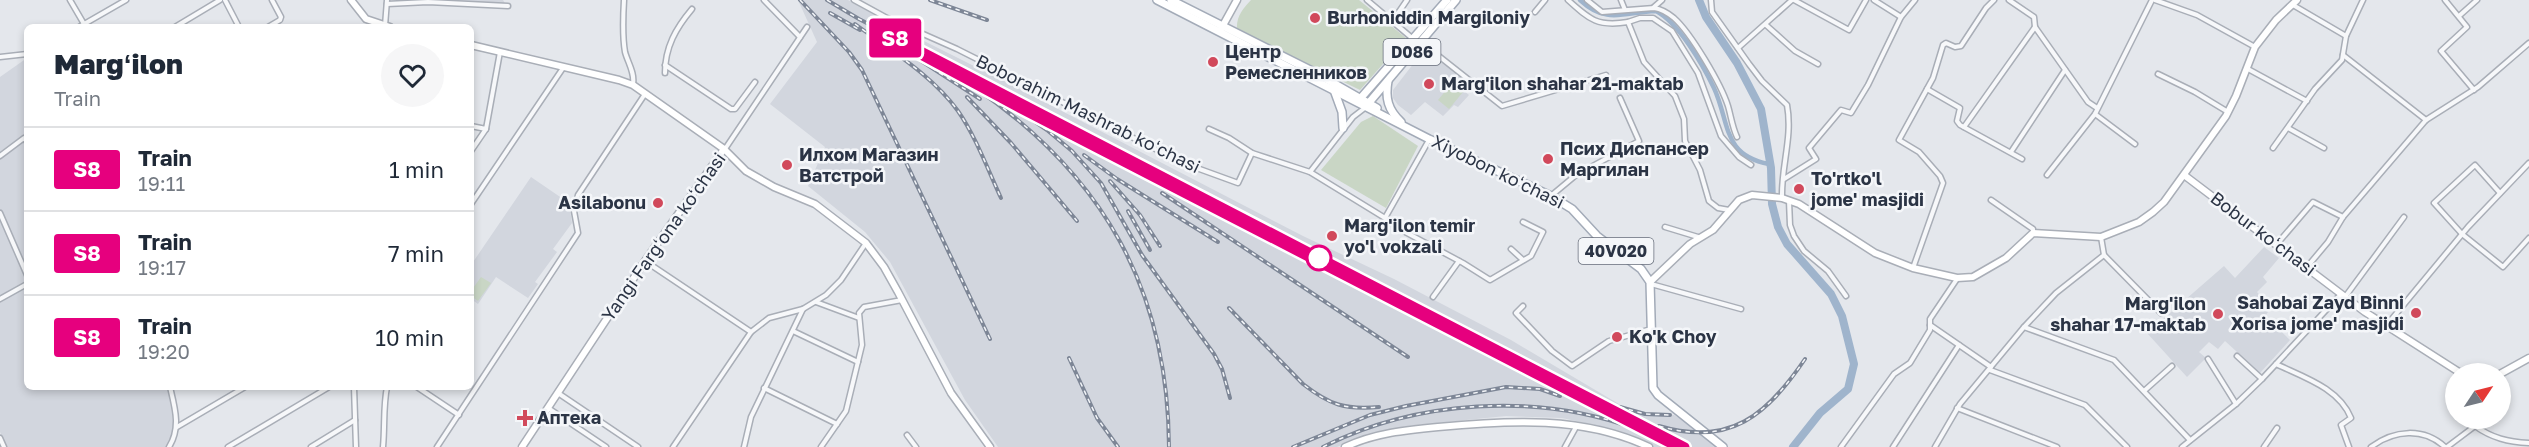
<!DOCTYPE html>
<html lang="en">
<head>
<meta charset="utf-8">
<style>
	:root { --surface:#fff; --page:#f6f6f7; --text:#1f2937; --muted:#747a83; --line:#e0e1e3 }
	body { margin:0; font-family:"Golos Text",sans-serif; background:var(--page); color:var(--text); height:100vh; display:flex; flex-direction:column; font-size:22px; white-space:nowrap }
	* { box-sizing:border-box; margin:0 }
	p { font-size:20px; color:var(--muted) }
	.icon { flex:none; width:33px; height:33px; fill:none; stroke:currentColor; stroke-width:2; stroke-linecap:round; stroke-linejoin:round }
	.map { position:relative; flex:1; overflow:hidden }
	.details { position:absolute; left:24px; top:24px; width:450px; height:366px; display:flex; flex-direction:column; background:var(--surface); border-radius:9px; box-shadow:0 3px 9px #0003 }
	.details>* { flex:none }
	.badge { padding:0 12px; border-radius:4px; font-size:21px; line-height:39px }
	.needle { width:39px; rotate:55deg }
	.controls { position:absolute; left:2445px; top:363px; display:grid; gap:12px }
	.controls a { display:grid; place-items:center; width:66px; height:66px; border-radius:50%; background:var(--surface); box-shadow:0 3px 9px #0003; font-size:30px }
	.map>.badge { position:absolute; translate:-50% -50%; box-shadow:0 0 0 3px #fff }
	.round { display:grid; place-items:center; flex:none; width:63px; height:63px; border-radius:32px; background:var(--page) }
	.overview { display:flex; align-items:center; justify-content:space-between; height:102px; padding:0 30px }
	h1 { font-size:28px; font-weight:800; line-height:45px }
	ul { padding:0; list-style:none }
	li { display:flex; align-items:center; gap:18px; height:84px; padding:0 30px; border-top:2px solid var(--line) }
	li div { flex:1 }
	li b { display:block; font-size:22px }
	li em { font-style:normal }
	li .badge { min-width:66px; font-weight:700; text-align:center }
	.map>svg:first-child { display:block }
	.built { fill:#d2d6de }
	.green { fill:#c9d6c5 }
	.lines { fill:none; stroke-linecap:round; stroke-linejoin:round }
	.canal { stroke:#9fb4cc; stroke-width:4.5 }
	.river { stroke:#9fb4cc; stroke-width:8 }
	.street-casing { stroke:#a9aeb7; stroke-width:7 }
	.secondary-casing { stroke:#a9aeb7; stroke-width:9 }
	.primary-casing { stroke:#a3abb8; stroke-width:10 }
	.street { stroke:#f7f8fa; stroke-width:4 }
	.secondary { stroke:#fff; stroke-width:6 }
	.primary { stroke:#fff; stroke-width:7 }
	.rail-casing { stroke:#7d8696; stroke-width:4 }
	.rail { stroke:#f4f6f9; stroke-width:1.5; stroke-dasharray:4.5; stroke-linecap:butt }
	.line-casing { stroke:#fff; stroke-width:14 }
	.line { stroke:#e6007e; stroke-width:9 }
	.poi-dot { fill:#d1495b; stroke:#f4f6f9; stroke-width:2 }
	.stop-dot { fill:#fff; stroke:#e6007e; stroke-width:3 }
	.labels { text-anchor:middle; stroke-width:5; stroke-linejoin:round; paint-order:stroke }
	.shield { fill:#f4f6f9; stroke:#676e7b; stroke-width:1.5 }
	.shield-label { font-size:16px; font-weight:bold; fill:#2b3445 }
	.poi-label { font-size:18px; font-weight:bold; fill:#2b3445; stroke:#f4f6f9; text-anchor:start }
	.street-label { font-size:18px; fill:#2b3445; stroke:#f4f6f9 }
</style>
</head>
<body>
<div class="map">
<svg width="2529" height="447" viewBox="0 0 2529 447">
	<rect width="100%" height="100%" fill="#e4e7ec"/>
	<g class="built">
		<polygon points="426,0 503,0 506,5"/>
		<polygon points="798,0 848,0 890,24 1004,81 1303,236 1394,279 1511,340 1624,407 1639,412 1674,415 1693,427 1717,447 1654,447 1604,427 1562,418 1506,416 1407,426 1366,435 1337,447 998,447 965,400 890,262 865,232 808,186 825,147 770,104 817,42"/>
		<polygon points="1424,50 1464,79 1459,87 1469,95 1458,107 1454,105 1443,116 1425,102 1411,115 1398,105 1393,98 1393,90"/>
		<polygon points="27,58 27,387 168,387 175,436 168,447 7,447 0,432 0,77"/>
		<polygon points="531,177 569,203 572,223 553,249 557,252 535,282 538,284 528,298 496,277 478,304 471,299 471,265"/>
		<polygon points="2264,247 2279,258 2263,277 2267,282 2257,292 2262,298 2258,302 2268,312 2265,316 2290,340 2260,373 2225,341 2218,349 2209,342 2199,352 2206,358 2187,377 2147,333 2224,266 2235,278"/>
	</g>
	<g class="green">
		<path d="M1251 0H1359L1406 38 1360 90 1237 30C1236 16 1243 9 1251 0Z"/>
		<polygon points="1452,83 1463,92 1449,109 1438,100"/>
		<polygon points="1373,116 1418,146 1386,208 1321,170 1361,122"/>
		<polygon points="481,277 491,283 478,301 471,296 471,291"/>
	</g>
	<g class="lines">
		<path class="canal" d="M1580 0C1607 25 1624 12 1656 11 1679 23 1703 65 1714 88 1730 123 1722 155 1769 164"/>
		<polyline class="river" points="1699,0 1706,17 1737,63 1761,109 1771,168 1772,204 1778,227 1787,244 1831,294 1842,316 1854,364 1848,389 1820,413 1793,447"/>
		<g class="street-casing">
			<g id="street">
				<polyline points="70,0 84,24"/>
				<polyline points="225,0 239,27"/>
				<path d="M624 0C623 17 622 35 625 52 628 63 635 73 633 84"/>
				<polyline points="764,0 800,37"/>
				<polyline points="854,0 887,18 957,49 1183,163 1238,183 1252,153 1310,172"/>
				<polyline points="1367,0 1412,38"/>
				<path d="M1568 0C1590 20 1598 27 1628 22L1644 62 1675 96 1684 119 1685 141 1700 170 1709 201 1718 208 1729 210"/>
				<path d="M1587 0 1602 12 1654 8C1661 9 1668 13 1674 18 1691 33 1721 84 1728 106 1731 116 1732 126 1737 137"/>
				<polyline points="1621,0 1625,10"/>
				<path d="M1711 0 1712 12 1749 64 1762 81 1787 105C1793 137 1781 166 1782 198"/>
				<polyline points="1794,0 1849,30 1866,0"/>
				<polyline points="1874,0 1901,17"/>
				<polyline points="2009,0 2034,17 2035,27 2088,102 2097,108"/>
				<polyline points="2155,0 2197,15 2255,47"/>
				<polyline points="2445,0 2467,27 2441,51 2474,90"/>
				<polyline points="387,4 428,2 508,6"/>
				<polyline points="2293,5 2346,36"/>
				<polyline points="1654,7 1662,0"/>
				<polyline points="1535,12 1545,0"/>
				<polyline points="2459,16 2477,0"/>
				<polyline points="1392,22 1407,0"/>
				<polyline points="1628,22 1640,18 1653,18 1672,31 1698,73 1721,136 1739,157 1751,165"/>
				<polyline points="1766,25 1795,51 1818,64"/>
				<polyline points="385,26 387,0"/>
				<polyline points="79,27 126,0"/>
				<polyline points="175,27 220,0"/>
				<polyline points="268,27 280,20 281,17 272,0"/>
				<polyline points="1421,42 1502,106 1606,75"/>
				<polyline points="1738,48 1792,0"/>
				<polyline points="2343,55 2426,120"/>
				<polyline points="0,57 27,54"/>
				<polyline points="665,65 731,109 735,109 755,82"/>
				<polyline points="2248,69 2307,101"/>
				<path d="M665 73C665 47 676 28 692 9"/>
				<polyline points="2158,74 2195,92 2228,112"/>
				<polyline points="1927,89 1960,108 1957,121 1960,125 2022,159"/>
				<polyline points="1366,107 1353,117 1310,172 1385,218 1407,233 1463,263 1490,280 1531,256 1543,232 1523,222"/>
				<polyline points="2095,114 2135,144"/>
				<polyline points="471,126 486,129 500,52"/>
				<polyline points="1964,127 2035,27"/>
				<polyline points="2288,128 2324,148"/>
				<polyline points="1209,129 1229,138 1252,153"/>
				<polyline points="2273,148 2315,89 2342,60 2346,36 2363,0"/>
				<polyline points="725,149 807,27"/>
				<polyline points="471,151 486,129"/>
				<polyline points="2011,152 2065,70"/>
				<polyline points="0,156 24,138 27,142"/>
				<polyline points="2047,175 2095,114 2152,0"/>
				<polyline points="1784,179 1816,159 1809,148 1841,110 1851,113 1868,85 1901,17 1915,0"/>
				<polyline points="2500,193 2475,165 2434,203 2462,234 2503,267 2529,238"/>
				<polyline points="1552,195 1576,175 1639,141 1620,98"/>
				<polyline points="1991,200 2033,229 2033,233"/>
				<polyline points="1789,201 1790,225 1794,236 1804,251 1828,271 1846,296"/>
				<polyline points="471,204 563,68"/>
				<polyline points="0,213 27,275"/>
				<polyline points="1385,218 1429,140"/>
				<polyline points="1665,227 1698,237"/>
				<polyline points="2277,244 2313,202 2343,217"/>
				<polyline points="1511,249 1523,260"/>
				<polyline points="2104,255 2161,313"/>
				<polyline points="645,261 751,332"/>
				<polyline points="2307,267 2328,242 2343,217 2426,120 2478,87 2529,43"/>
				<polyline points="1913,268 1943,183 1940,176 1919,152 1899,140 1933,78 1943,45 1946,43 1955,47 1961,46 1986,8 1994,0"/>
				<polyline points="1651,284 1741,309"/>
				<polyline points="1433,297 1459,261"/>
				<polyline points="2345,297 2404,217"/>
				<polyline points="0,299 27,284"/>
				<polyline points="816,302 859,318"/>
				<polyline points="1523,306 1516,313 1552,351 1572,366 1609,341 1651,329"/>
				<polyline points="1930,325 1991,367"/>
				<polyline points="2386,326 2468,227 2529,163"/>
				<polyline points="2024,327 2056,293 2104,255 2101,237"/>
				<polyline points="793,331 858,362"/>
				<polyline points="2237,356 2262,379"/>
				<polyline points="2208,359 2236,404"/>
				<path d="M2276 364C2303 377 2339 388 2351 418L2341 425 2349 447"/>
				<polyline points="1990,370 2085,405 2127,447"/>
				<polyline points="354,387 356,447"/>
				<polyline points="417,387 459,415"/>
				<polyline points="764,388 837,424"/>
				<polyline points="2144,391 2172,366"/>
				<polyline points="558,393 638,447"/>
				<polyline points="548,408 606,447"/>
				<polyline points="1957,408 2057,447"/>
				<path d="M2475 426C2492 438 2508 442 2529 443"/>
				<polyline points="177,427 245,387"/>
				<polyline points="907,435 916,447"/>
				<polyline points="0,438 4,447"/>
				<path d="M169 447C181 428 175 408 170 387"/>
				<polyline points="228,447 329,387"/>
				<polyline points="311,447 355,420"/>
				<path d="M383 447C385 426 383 407 387 387"/>
				<polyline points="437,447 578,233 574,211 578,195 645,94"/>
				<polyline points="673,447 751,332 769,318 803,309 826,295 841,280 866,243"/>
				<polyline points="744,447 751,417 803,309"/>
				<polyline points="821,447 846,411 862,345 859,313 864,307 902,300"/>
				<polyline points="1565,447 1576,427"/>
				<polyline points="1841,447 1894,374 1910,363 1930,330 1930,319 1957,279"/>
				<polyline points="1893,447 1959,345"/>
				<polyline points="1935,447 1960,404 2024,327 2114,360 2190,440"/>
				<polyline points="2182,447 2236,404 2262,379 2341,294"/>
				<polyline points="2264,447 2277,428"/>
				<path d="M2371 447C2394 430 2423 427 2445 447"/>
				<polyline points="2447,447 2475,426 2475,418"/>
			</g>
		</g>
		<g class="secondary-casing">
			<g id="secondary">
				<polyline points="351,0 366,19 390,27"/>
				<polyline points="1221,29 1237,0"/>
				<polyline points="471,45 619,80 633,85 724,149 746,171 774,187 815,204 866,243 884,267 898,292 951,393 990,447"/>
				<polyline points="2184,175 2365,312 2462,374"/>
				<polyline points="1650,282 1690,244 1713,230 1739,200 1752,195 1782,198 1799,204 1875,253 1913,268 1957,278 1973,277 2006,258 2033,233 2101,237 2139,222 2153,212 2164,202 2226,116 2236,96 2255,47 2276,20 2297,0"/>
				<polyline points="2500,374 2529,358"/>
				<polyline points="522,447 645,261 724,149"/>
				<path d="M1345 447C1375 433 1406 430 1438 427 1509 420 1584 416 1649 447"/>
			</g>
		</g>
		<g class="primary-casing">
			<g id="primary">
				<polyline points="1157,0 1429,139 1551,196 1572,209 1597,236 1641,269 1650,282 1653,388 1658,395 1723,447"/>
				<polyline points="1171,0 1314,72 1377,108"/>
				<path d="M1388 81C1385 98 1388 110 1401 122"/>
				<polyline points="1334,90 1342,112 1343,128"/>
				<polyline points="1359,100 1447,0"/>
				<polyline points="1367,105 1456,0"/>
			</g>
		</g>
		<use href="#street" class="street"/>
		<use href="#secondary" class="secondary"/>
		<use href="#primary" class="primary"/>
		<g class="rail-casing">
			<g id="rail">
				<polyline points="800,0 849,52 862,70 990,339"/>
				<polyline points="827,0 859,19 1685,447"/>
				<polyline points="930,0 987,20"/>
				<polyline points="830,13 860,30"/>
				<path d="M855 24C890 50 932 75 958 111 976 137 988 170 1001 198"/>
				<polyline points="909,53 980,99"/>
				<path d="M974 87C1103 175 1168 289 1169 447"/>
				<polyline points="967,97 1011,143 1077,221"/>
				<polyline points="1021,112 1047,130 1072,151 1101,183 1142,255 1214,354 1222,369 1230,398"/>
				<polyline points="1084,155 1117,179 1218,242"/>
				<polyline points="1110,181 1140,215 1160,246"/>
				<polyline points="1162,193 1408,357"/>
				<polyline points="1128,211 1150,250"/>
				<path d="M1229 308 1303 384C1330 405 1345 410 1379 407"/>
				<polyline points="1069,358 1097,418 1118,447"/>
				<polyline points="1620,407 1645,414 1670,415"/>
				<path d="M1659 426C1730 447 1767 415 1805 359"/>
				<polyline points="1293,447 1370,415 1406,406 1506,387 1540,389 1560,396"/>
				<path d="M1323 447C1416 400 1537 392 1636 429"/>
			</g>
		</g>
		<use href="#rail" class="rail"/>
	</g>
	<g class="lines">
		<g class="line-casing">
			<polyline id="line" points="1677,447 1021,109 919,54 892,36 1685,447"/>
		</g>
		<use href="#line" class="line"/>
	</g>
	<g class="poi-dot">
		<circle cx="1315" cy="18" r="6"/>
		<circle cx="1213" cy="62" r="6"/>
		<circle cx="1429" cy="84" r="6"/>
		<circle cx="1548" cy="159" r="6"/>
		<circle cx="787" cy="165" r="6"/>
		<circle cx="1799" cy="189" r="6"/>
		<circle cx="658" cy="203" r="6"/>
		<circle cx="1332" cy="236" r="6"/>
		<circle cx="2416" cy="313" r="6"/>
		<circle cx="2218" cy="314" r="6"/>
		<circle cx="1617" cy="337" r="6"/>
		<path d="M522 409h6v6h6v6h-6v6h-6v-6h-6v-6h6z"/>
	</g>
	<circle class="stop-dot" cx="1319" cy="258" r="12"/>
	<g class="labels">
		<g class="shield">
			<rect x="1383.5" y="39" width="57" height="26" rx="4.5"/>
			<rect x="1578.5" y="238" width="75" height="26" rx="4.5"/>
		</g>
		<g class="shield-label">
			<text x="1412" y="58">D086</text>
			<text x="1616" y="257">40V020</text>
		</g>
		<g class="poi-label">
			<text x="1327" y="24">Burhoniddin Margiloniy</text>
			<text x="1225" y="58">Центр<tspan x="1225" dy="21">Ремесленников</tspan></text>
			<text x="1441" y="90">Marg'ilon shahar 21-maktab</text>
			<text x="1560" y="155">Псих Диспансер<tspan x="1560" dy="21">Маргилан</tspan></text>
			<text x="799" y="161">Илхом Магазин<tspan x="799" dy="21">Ватстрой</tspan></text>
			<text x="1811" y="185">To'rtko'l<tspan x="1811" dy="21">jome' masjidi</tspan></text>
			<text x="646" y="209" text-anchor="end">Asilabonu</text>
			<text x="1344" y="232">Marg'ilon temir<tspan x="1344" dy="21">yo'l vokzali</tspan></text>
			<text x="2404" y="309" text-anchor="end">Sahobai Zayd Binni<tspan x="2404" dy="21">Xorisa jome' masjidi</tspan></text>
			<text x="2206" y="310" text-anchor="end">Marg'ilon<tspan x="2206" dy="21">shahar 17-maktab</tspan></text>
			<text x="1629" y="343">Ko'k Choy</text>
			<text x="537" y="424">Аптека</text>
		</g>
		<g class="street-label">
			<text transform="translate(1088 114) rotate(26)" y="6">Boborahim Mashrab koʻchasi</text>
			<text transform="translate(1498 172) rotate(26)" y="6">Xiyobon koʻchasi</text>
			<text transform="translate(2263 234) rotate(37)" y="6">Bobur koʻchasi</text>
			<text transform="translate(664 237) rotate(-55)" y="6">Yangi Fargʻona koʻchasi</text>
		</g>
	</g>
</svg>
<div class="controls">
<a><svg class="needle" viewBox="-14 -14 28 28"><path d="M0-13l5 13h-10z" fill="#e53935"/><path d="M0 13l5-13h-10z" fill="#747a83"/></svg></a>
</div>
<b class="badge" style="left:895px;top:38px;background:#e6007e;color:#fff">S8</b>
<section class="details">
<div class="overview"><div><h1>Margʻilon</h1><p>Train</p></div><a class="round"><svg class="icon" aria-label="heart" viewBox="0 0 24 24"><path d="M12 20l-8-8c-3-5 5-10 8-4 3-6 11-1 8 4z"/></svg></a></div>
<ul>
<li><span class="badge" style="background:#e6007e;color:#fff">S8</span><div><b>Train</b><p>19:11</p></div><em>1 min</em></li>
<li><span class="badge" style="background:#e6007e;color:#fff">S8</span><div><b>Train</b><p>19:17</p></div><em>7 min</em></li>
<li><span class="badge" style="background:#e6007e;color:#fff">S8</span><div><b>Train</b><p>19:20</p></div><em>10 min</em></li>
</ul>
</section>
</div>
</body>
</html>
